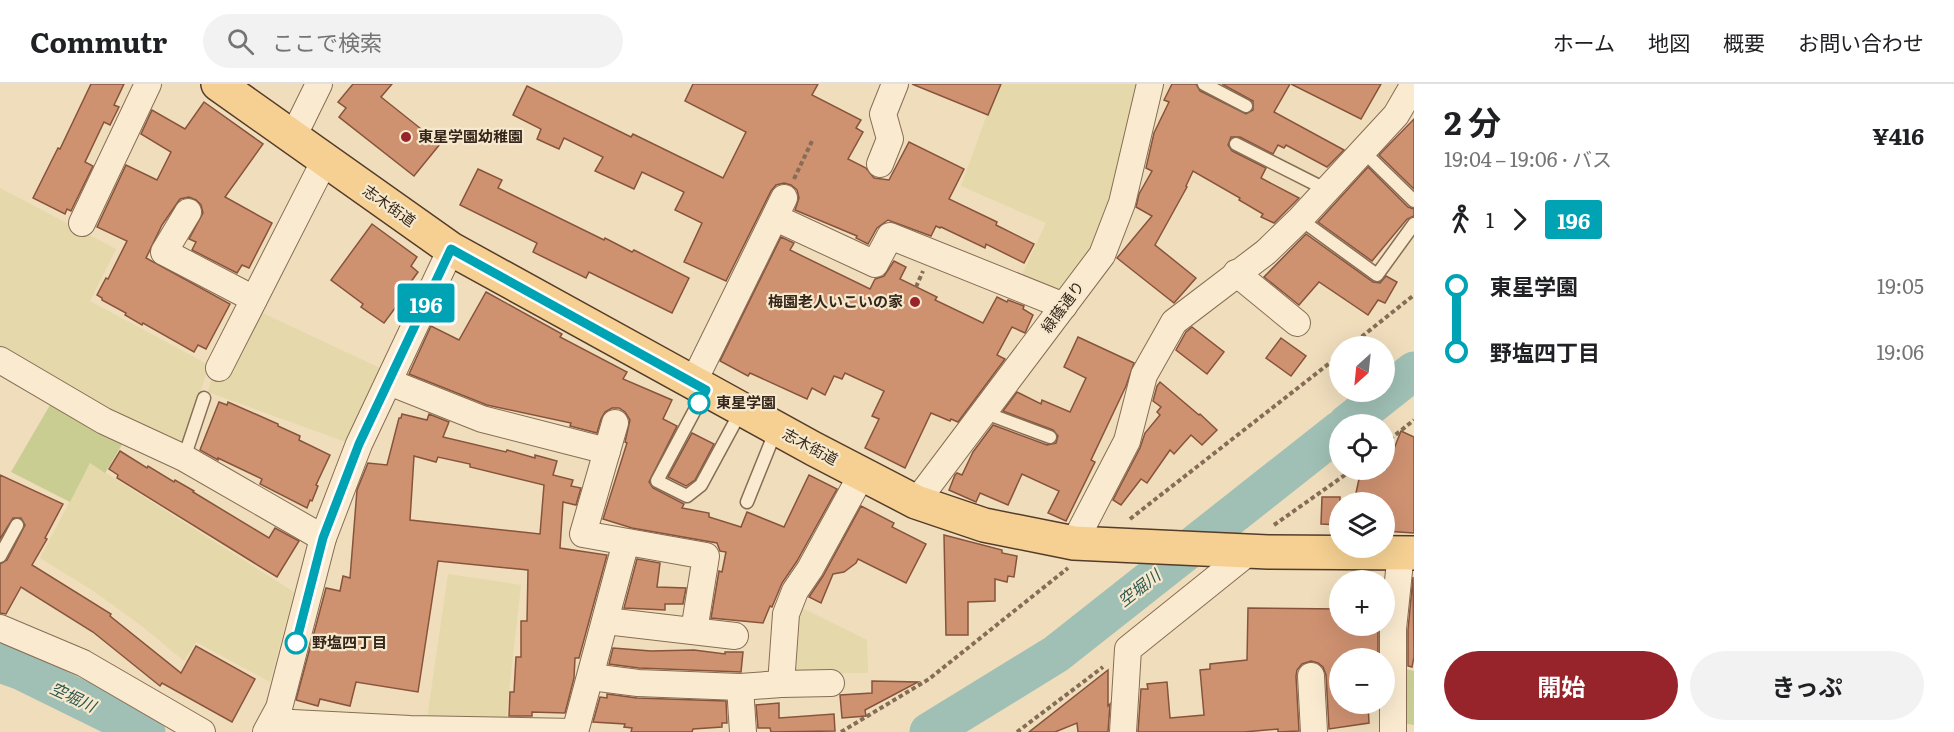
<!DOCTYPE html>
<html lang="ja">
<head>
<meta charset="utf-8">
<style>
	:root { --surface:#fff; --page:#f2f2f2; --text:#202124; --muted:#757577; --line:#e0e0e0; --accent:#98242b }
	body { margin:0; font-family:Literata,"Noto Sans JP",serif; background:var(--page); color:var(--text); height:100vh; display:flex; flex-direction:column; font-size:22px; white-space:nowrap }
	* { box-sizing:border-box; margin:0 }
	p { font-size:20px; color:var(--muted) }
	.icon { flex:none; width:33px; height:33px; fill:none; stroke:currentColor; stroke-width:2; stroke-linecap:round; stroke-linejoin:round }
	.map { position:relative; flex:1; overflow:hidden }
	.panel { display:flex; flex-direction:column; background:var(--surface); width:540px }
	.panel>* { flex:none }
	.badge { padding:0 12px; border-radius:4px; font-size:21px; line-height:39px }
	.needle { width:39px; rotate:207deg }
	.fabs { position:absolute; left:1329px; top:252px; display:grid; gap:12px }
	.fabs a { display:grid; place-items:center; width:66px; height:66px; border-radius:50%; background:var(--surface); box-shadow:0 6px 24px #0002; font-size:30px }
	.map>.badge { position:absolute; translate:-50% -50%; box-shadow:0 0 0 3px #fff }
	.legs { display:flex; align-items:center; gap:9px; height:66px; padding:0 30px; font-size:20px }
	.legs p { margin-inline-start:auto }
	.headline { display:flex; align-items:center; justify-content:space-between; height:102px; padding:0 30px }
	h1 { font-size:33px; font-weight:700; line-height:45px }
	.button { display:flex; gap:12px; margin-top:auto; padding:12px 30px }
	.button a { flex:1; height:69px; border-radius:36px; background:var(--accent); color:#fff; font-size:24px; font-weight:700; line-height:69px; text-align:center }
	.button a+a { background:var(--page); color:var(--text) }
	ul { padding:0 30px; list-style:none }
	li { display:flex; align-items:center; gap:21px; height:66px; font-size:22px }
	li i { display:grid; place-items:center; width:9px; height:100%; margin:0 8px; background:currentColor }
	li i::after { content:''; width:15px; height:15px; margin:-8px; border:4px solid; border-radius:50%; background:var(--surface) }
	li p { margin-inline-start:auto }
	li:first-child i { background:linear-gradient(#0000 50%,currentColor 0) }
	li:last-child i { background:linear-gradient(currentColor 50%,#0000 0) }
	header { display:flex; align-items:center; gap:36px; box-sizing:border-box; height:84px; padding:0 30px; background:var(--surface); border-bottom:2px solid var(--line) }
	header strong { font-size:28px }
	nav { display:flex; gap:33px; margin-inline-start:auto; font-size:21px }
	.search { width:420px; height:54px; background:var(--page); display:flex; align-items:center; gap:15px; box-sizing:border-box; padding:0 21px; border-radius:33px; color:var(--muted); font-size:22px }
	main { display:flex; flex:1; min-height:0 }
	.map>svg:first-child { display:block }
	.farmland { fill:#e5d8aa }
	.green { fill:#c9cd91 }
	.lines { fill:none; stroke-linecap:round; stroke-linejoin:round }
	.river { stroke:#a0c0b5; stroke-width:39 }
	.building { fill:#cf9271; stroke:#87543b; stroke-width:1.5; fill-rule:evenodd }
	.lane-casing { stroke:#876d55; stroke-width:15 }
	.street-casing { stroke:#876d55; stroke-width:28 }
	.primary-casing { stroke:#543b2a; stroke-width:36 }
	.path { stroke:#876d55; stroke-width:4; stroke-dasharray:4.5 3; stroke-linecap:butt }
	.lane { stroke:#faebd0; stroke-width:12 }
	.street { stroke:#faebd0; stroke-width:26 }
	.primary { stroke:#f5d092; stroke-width:33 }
	.line-1-casing { stroke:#fff; stroke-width:14 }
	.line-1 { stroke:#00a3b4; stroke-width:9 }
	.poi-dot { fill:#98242b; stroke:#f6e8cc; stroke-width:2 }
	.stop-1-dot { fill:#fff; stroke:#00a3b4; stroke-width:3 }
	.labels { text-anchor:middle; stroke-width:4.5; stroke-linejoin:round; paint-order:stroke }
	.poi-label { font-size:15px; font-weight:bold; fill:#35261b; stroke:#f6e8cc; text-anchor:start }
	.street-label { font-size:15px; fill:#35261b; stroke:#f6e8cc }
	.stop-label { font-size:15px; font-weight:bold; fill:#35261b; stroke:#f6e8cc; text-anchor:start }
	.water-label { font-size:16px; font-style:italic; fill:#295650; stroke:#f6e8cc }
</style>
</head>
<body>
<header>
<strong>Commutr</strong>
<div class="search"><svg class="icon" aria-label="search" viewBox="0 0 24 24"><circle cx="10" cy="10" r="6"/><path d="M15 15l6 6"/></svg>ここで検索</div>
<nav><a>ホーム</a><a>地図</a><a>概要</a><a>お問い合わせ</a></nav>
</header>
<main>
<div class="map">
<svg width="1414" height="648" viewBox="0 0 1414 648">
	<rect width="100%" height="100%" fill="#efddbc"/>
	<g class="farmland">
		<polygon points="998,0 1139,0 1112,122 1095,166 1062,208 1019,197 1046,139 961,102"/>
		<polygon points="0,104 116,165 90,217 209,281 183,360 113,328 0,265"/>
		<polygon points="250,223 382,285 346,358 208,308 214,285"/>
		<polygon points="90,379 294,508 270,598 196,558 184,577 143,543 95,508 40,474"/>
		<polygon points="448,490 521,501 506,634 427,635"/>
		<polygon points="796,521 867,556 868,589 800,589 790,581"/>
	</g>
	<g class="green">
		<polygon points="57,309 129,349 105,389 90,379 70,418 11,388"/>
		<polygon points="1393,582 1414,587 1414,641 1393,637"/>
	</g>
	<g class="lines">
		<g class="river">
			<polyline points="1347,340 1414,287"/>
			<polyline points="0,579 22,587 146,648"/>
			<polyline points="929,648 1056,570 1340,346"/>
		</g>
	</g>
	<g class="building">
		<polygon points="91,0 124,0 114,21 119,23 110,41 104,38 85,78 93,82 71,127 67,125 65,130 33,114 58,64 60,65"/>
		<polygon points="353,0 392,0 381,13 440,60 414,92 339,33 346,24 338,18"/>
		<polygon points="693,0 818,0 812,11 861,36 856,44 863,48 848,75 866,84 874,94 889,96 909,58 964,85 949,115 997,138 996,141 1034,160 1024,179 986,160 985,164 941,143 940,144 936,142 931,152 888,136 877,144 868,160 856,154 857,152 795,126 799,114 797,106 791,101 784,99 776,101 771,107 726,197 684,178 702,139 675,126 684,108 642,88 634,105 595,87 603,73 564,54 559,65 537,55 541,45 513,31 527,2 631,53 633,50 723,94 746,48 685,17"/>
		<polygon points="912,0 1001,0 988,31"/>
		<polygon points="1172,0 1196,0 1200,7 1246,30 1253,26 1253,17 1222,0 1290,0 1274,28 1344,66 1327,83 1286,61 1284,64 1278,61 1273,70 1240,53 1231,53 1228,61 1232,67 1266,84 1261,94 1299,114 1274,139 1261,133 1263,130 1239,116 1240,114 1193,87 1186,102 1187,103 1155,161 1196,194 1174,219 1117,174 1152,132 1136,123 1139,110 1152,87 1146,84 1154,49 1169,18 1164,16"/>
		<polygon points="1291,0 1381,0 1361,35"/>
		<polygon points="204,18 263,60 225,113 272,139 249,184 242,181 237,189 192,166 196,158 189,155 203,129 201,121 196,116 189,113 180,115 162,141 146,174 230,220 206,265 198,261 194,268 143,239 142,241 125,231 126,229 102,216 102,214 97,211 106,194 108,195 127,157 97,143 126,81 157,96 171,68 141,50 152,26 185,45"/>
		<polygon points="1414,35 1414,105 1379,71"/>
		<polygon points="1368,83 1408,123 1414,125 1414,132 1407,135 1372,177 1318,138"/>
		<polygon points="478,85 502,96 498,104 604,156 605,154 632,168 634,166 689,194 672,229 589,188 586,194 533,168 537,159 460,121"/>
		<polygon points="372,140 417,173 411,182 418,188 405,206 407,208 384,239 361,223 363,220 331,196"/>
		<polygon points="1306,150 1373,198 1380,199 1386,192 1397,198 1385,219 1378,216 1368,231 1319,198 1299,221 1264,193"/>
		<polygon points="781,153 794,159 790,166 870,205 875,195 884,192 894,177 906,183 900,195 937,213 935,216 983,239 997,213 1007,218 1008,216 1024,222 1023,225 1033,231 1025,249 1012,243 997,271 1005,275 958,338 951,335 950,337 931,329 905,384 865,364 879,335 872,332 884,307 845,289 842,295 834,292 825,311 812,304 807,315 750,289 748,292 720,277"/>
		<polygon points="486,208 562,250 560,253 627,288 623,295 672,316 663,335 677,342 649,398 653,404 684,420 682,424 709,429 709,433 741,443 747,428 784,443 809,391 837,405 797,477 782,499 772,523 770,522 763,539 711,534 719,487 722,488 726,468 720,467 717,459 632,444 603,435 627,359 625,358 630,336 625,328 619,324 612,324 605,328 601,335 597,349 570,342 571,339 487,321 409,290 431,242 459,256"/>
		<polygon points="1192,243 1224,268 1207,290 1176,266 1186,248"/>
		<polygon points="1078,253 1134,279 1126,302 1091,376 1095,378 1066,437 1048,429 1059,407 1022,390 1008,421 980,409 976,418 949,406 955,391 957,389 962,391 973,368 993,341 1047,361 1056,359 1058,352 1053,346 1003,327 1017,308 1041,320 1042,316 1070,328 1086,294 1064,283"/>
		<polygon points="1281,254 1306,272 1291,292 1266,274"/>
		<polygon points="1160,298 1199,331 1200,330 1217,346 1202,361 1191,351 1174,370 1170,366 1147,399 1141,395 1121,421 1113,416 1140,364 1145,349 1160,331 1157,328 1161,323 1153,317 1157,302"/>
		<polygon points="219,318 227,321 228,318 278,340 278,342 300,352 299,356 330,371 316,401 318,402 312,417 310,416 307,424 260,400 262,395 218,374 218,376 200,366"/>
		<path d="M402 330 427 336 429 330 449 338 443 353 506 368 507 366 535 374V371L557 377 553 391 573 396 571 402 581 404 576 421 563 418 560 464 607 471 579 574H575L574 594 565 629 532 628V632H509L510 608H514L516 573H521V537H527L528 486 438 477 418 608 356 598 350 622 320 615 318 622 296 616 326 504 340 507 343 492 350 494 357 406 368 379 387 381 399 334H401ZM414 372 436 378 438 373 470 380V383L544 401 540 450 410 436Z"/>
		<polygon points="1401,347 1414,353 1414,449 1384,447 1384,418 1354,418 1361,386 1386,385"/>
		<polygon points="692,349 714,360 695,396 686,402 668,393"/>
		<polygon points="120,367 147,384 148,382 174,398 175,396 194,407 193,408 269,454 275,444 299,457 277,493 117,394 118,391 109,385"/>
		<polygon points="0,391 63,420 45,454 47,455 32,481 111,530 110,532 181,589 196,562 255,595 232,638 162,599 160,602 93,548 21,503 6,530 0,529 0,480 7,476 25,441 21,434 13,434 0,455"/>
		<polygon points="1322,413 1340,413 1340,441 1321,440"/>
		<polygon points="861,422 894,439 892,443 926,460 906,499 858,475 856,479 844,488 833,490 821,519 809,513 823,492"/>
		<polygon points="944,451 1002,466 1002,469 1017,472 1014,493 1008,492 1007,498 995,495 995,517 968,518 968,551 946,551"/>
		<polygon points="637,475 660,479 657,503 686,504 683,520 665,520 665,526 624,524"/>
		<polygon points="1413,493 1414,573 1412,583 1408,582 1408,546"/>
		<polygon points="1248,524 1340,525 1340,542 1378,542 1378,574 1340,574 1340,620 1368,620 1369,639 1329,645 1326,591 1323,583 1318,579 1311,577 1302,580 1297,586 1296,592 1299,647 1278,648 1278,645 1244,648 1138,648 1141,605 1148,605 1147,600 1167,598 1170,634 1204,631 1200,586 1210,585 1210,580 1247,576"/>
		<polygon points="613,564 651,567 694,566 725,570 725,568 743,568 741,588 639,584 609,580"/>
		<polygon points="1108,586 1108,622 1110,620 1108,648 1078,648 1077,639 1055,648 1029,648"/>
		<polygon points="872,597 918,598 865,626 866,632 842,634 840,611 872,609"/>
		<polygon points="607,610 637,614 726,617 727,639 722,639 722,643 693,645 692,648 631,648 632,644 624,643 625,640 593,638 600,613 607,614"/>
		<polygon points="779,619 779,634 834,630 835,647 771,648 770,644 758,644 756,621"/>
	</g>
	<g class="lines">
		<g class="lane-casing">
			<g id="lane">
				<polyline points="1204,0 1246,22"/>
				<polyline points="1236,60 1327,106"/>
				<polyline points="1363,67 1414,117"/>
				<polyline points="1300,135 1377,191 1414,140"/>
				<polyline points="705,307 657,397 687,412 701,401 741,327"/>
				<polyline points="983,328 1050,353"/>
				<polyline points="184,374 204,314"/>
				<polyline points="747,418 776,346"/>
				<polyline points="0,472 17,441"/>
			</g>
		</g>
		<g class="street-casing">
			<g id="street">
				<polyline points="293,53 319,0"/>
				<polyline points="880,80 890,55 883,30 895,0"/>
				<polyline points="188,128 164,168 254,215"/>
				<polyline points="776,134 875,180 890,152 1064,222"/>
				<polyline points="82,139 148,0"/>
				<polyline points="1236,189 1297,239"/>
				<polyline points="0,276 104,337 184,374 323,454"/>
				<polyline points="219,284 325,76"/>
				<polyline points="389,298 482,335 607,367"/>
				<polyline points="693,299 784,114"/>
				<polyline points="615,339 583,450 706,472 694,547"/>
				<polyline points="916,418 1102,171 1122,119 1150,0"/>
				<polyline points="1074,459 1127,357 1144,291 1174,238 1266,168 1300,135 1396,31 1414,0"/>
				<polyline points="606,537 735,552"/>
				<polyline points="0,544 83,579 202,648"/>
				<polyline points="1311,592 1314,648"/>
				<polyline points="591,593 638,599 740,603 781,600 831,599"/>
				<polyline points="781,600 786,530 795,507 810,485 862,390"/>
				<polyline points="740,603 743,648"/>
				<polyline points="273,638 410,645 575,648"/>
				<polyline points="266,648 279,624 323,454 359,360 451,165"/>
				<polyline points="575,648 626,458"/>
				<polyline points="1123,648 1128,565 1250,467"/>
				<polyline points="1393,648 1393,545 1401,468"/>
			</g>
		</g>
		<g class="primary-casing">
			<polyline id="primary" points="218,0 451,165 814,365 916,418 984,441 1074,459 1268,468 1414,469"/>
		</g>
		<g class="path">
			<polyline points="794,95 812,57"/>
			<polyline points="916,203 923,187"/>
			<polyline points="1350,262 1414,211"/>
			<polyline points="1384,360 1414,336"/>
			<polyline points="1130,435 1340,271"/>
			<polyline points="1274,441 1352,386"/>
			<polyline points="841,648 929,595 1068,484"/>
			<polyline points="1017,648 1103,583"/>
		</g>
		<use href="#lane" class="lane"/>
		<use href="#street" class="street"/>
		<use href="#primary" class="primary"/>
	</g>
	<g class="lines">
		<g class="line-1-casing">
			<polyline id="line-1" points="296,559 323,454 359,360 451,165 706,306 699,319"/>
		</g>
		<use href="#line-1" class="line-1"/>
	</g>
	<g class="poi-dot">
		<circle cx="406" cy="53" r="6"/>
		<circle cx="915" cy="218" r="6"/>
	</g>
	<g class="stop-1-dot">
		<circle cx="699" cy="319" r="10"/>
		<circle cx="296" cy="559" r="10"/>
	</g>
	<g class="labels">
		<g class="poi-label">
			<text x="418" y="58">東星学園幼稚園</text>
			<text x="903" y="223" text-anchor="end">梅園老人いこいの家</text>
		</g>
		<g class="street-label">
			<text transform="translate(389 122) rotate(35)" y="5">志木街道</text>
			<text transform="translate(1063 223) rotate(-53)" y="5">緑蔭通り</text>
			<text transform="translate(810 363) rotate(28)" y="5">志木街道</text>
		</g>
		<g class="stop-label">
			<text x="716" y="324">東星学園</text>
			<text x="312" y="564">野塩四丁目</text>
		</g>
		<g class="water-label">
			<text transform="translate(1139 504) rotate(-38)" y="6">空堀川</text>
			<text transform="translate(73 613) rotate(25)" y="6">空堀川</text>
		</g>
	</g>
</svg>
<div class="fabs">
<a><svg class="needle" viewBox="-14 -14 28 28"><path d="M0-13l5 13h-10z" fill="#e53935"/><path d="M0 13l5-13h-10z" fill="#757577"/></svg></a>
<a><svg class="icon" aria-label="locate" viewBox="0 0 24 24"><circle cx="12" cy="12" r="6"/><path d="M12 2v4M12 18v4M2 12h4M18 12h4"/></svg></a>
<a><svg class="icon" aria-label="layers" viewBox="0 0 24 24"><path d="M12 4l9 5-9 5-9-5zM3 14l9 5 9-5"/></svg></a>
<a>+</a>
<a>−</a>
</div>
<b class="badge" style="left:426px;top:219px;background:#00a3b4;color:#fff">196</b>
</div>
<section class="panel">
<div class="headline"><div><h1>2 分</h1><p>19:04 – 19:06 · バス</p></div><b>¥416</b></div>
<div class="legs"><svg class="icon" aria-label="walk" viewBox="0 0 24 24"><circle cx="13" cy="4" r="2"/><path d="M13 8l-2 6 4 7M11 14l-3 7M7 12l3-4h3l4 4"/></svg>1<svg class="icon" aria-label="forward" viewBox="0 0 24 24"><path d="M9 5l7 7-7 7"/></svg><b class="badge" style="background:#00a3b4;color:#fff">196</b></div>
<ul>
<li><i style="color:#00a3b4"></i><b>東星学園</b><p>19:05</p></li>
<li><i style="color:#00a3b4"></i><b>野塩四丁目</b><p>19:06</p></li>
</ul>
<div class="button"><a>開始</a><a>きっぷ</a></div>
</section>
</main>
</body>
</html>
